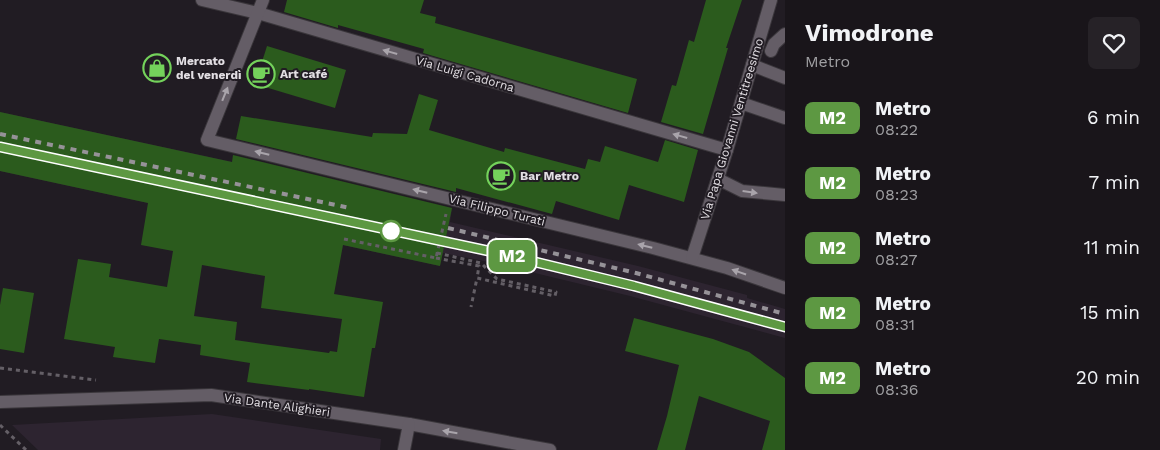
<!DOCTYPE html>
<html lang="en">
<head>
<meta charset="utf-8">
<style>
	:root { --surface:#19151a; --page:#262227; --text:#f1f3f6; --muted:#9f9fa2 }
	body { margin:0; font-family:"Work Sans",sans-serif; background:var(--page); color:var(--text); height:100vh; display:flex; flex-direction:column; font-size:19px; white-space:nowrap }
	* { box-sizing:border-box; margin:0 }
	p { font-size:16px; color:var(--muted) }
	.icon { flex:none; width:28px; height:28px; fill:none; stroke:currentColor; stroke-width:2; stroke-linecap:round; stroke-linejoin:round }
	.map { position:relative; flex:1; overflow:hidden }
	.drawer { display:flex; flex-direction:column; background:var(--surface); width:375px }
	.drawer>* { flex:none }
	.badge { padding:0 10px; border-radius:8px; font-size:18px; line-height:32px }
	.map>.badge { position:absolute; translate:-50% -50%; box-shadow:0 0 0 2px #fff }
	.round { display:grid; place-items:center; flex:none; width:52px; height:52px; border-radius:8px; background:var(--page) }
	.head { display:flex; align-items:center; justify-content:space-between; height:85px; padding:0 20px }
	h1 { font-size:24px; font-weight:700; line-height:38px }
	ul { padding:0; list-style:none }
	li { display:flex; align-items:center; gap:15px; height:65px; padding:0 20px }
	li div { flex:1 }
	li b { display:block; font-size:19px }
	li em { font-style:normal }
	li .badge { min-width:55px; font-weight:700; text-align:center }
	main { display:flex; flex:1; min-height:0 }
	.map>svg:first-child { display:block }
	.built { fill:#2d2430 }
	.building { fill:#2b5b1d; fill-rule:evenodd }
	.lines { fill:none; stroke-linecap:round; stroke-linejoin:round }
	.minor-casing { stroke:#3a363b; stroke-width:14 }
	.path { stroke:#645f66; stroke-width:3; stroke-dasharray:4 4; stroke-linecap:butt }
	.minor { stroke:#645d66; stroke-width:12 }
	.rail { stroke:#969298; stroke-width:4; stroke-dasharray:6 6; stroke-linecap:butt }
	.oneway { fill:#a9a4ab }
	.line-casing { stroke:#fff; stroke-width:11 }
	.line { stroke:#5d9842; stroke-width:8 }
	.stop-dot { fill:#fff; stroke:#5d9842; stroke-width:2.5 }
	.labels { text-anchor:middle; stroke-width:4; stroke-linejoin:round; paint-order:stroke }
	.poi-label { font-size:12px; font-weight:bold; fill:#e2dee3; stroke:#211c23; text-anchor:start }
	.street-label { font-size:12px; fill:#e2dee3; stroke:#211c23 }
</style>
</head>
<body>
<main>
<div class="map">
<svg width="785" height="450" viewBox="0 0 785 450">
	<rect width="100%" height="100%" fill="#211c23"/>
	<g class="built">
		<polygon points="0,112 452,209 450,222 638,266 747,295 747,298 785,309 785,338 630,296 494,263 443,253 440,266 0,171"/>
		<polygon points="212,414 381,439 380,450 38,450 12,425"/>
	</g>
	<g class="building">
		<polygon points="287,0 424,0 420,13 436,17 435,23 637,79 628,113 423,53 424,49 338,25 338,28 284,12"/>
		<polygon points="706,0 742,0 726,48 728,48 703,134 661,122 672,85 676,86 689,40 694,42"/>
		<polygon points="267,46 346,70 335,108 255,84"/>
		<polygon points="419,94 438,100 429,130 504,152 505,148 585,169 588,159 600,162 605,146 658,162 665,140 698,150 684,202 629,185 619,220 556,201 552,214 456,188 456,192 236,139 241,116 372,137 373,133 407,134"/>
		<path d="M0 112 232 162 233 155 452 208 440 266 343 245 334 294 383 302 375 348H372L364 397 309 389V390L247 382 250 363 200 355 201 345 159 339 155 363 113 357 115 347 64 339 78 259 111 264 109 277 167 287 173 251 141 245 148 203 0 171ZM202 265 265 276 261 308 342 319 337 352 330 351 329 353 235 340 237 322 194 316Z"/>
		<polygon points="3,288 34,293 24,353 0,349 0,305"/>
		<polygon points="634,318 713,339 749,352 785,378 785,450 762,450 770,421 699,396 685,450 657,450 667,416 679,365 625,351"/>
	</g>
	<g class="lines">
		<g class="minor-casing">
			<g id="minor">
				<polyline points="202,0 258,13 727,150"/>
				<polyline points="263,0 207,140 653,248 727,268 785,288"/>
				<polyline points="771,51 774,44 785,34"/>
				<polyline points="752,65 785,78"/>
				<polyline points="741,103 785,118"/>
				<polyline points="718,179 742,191 785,195"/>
				<polyline points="692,258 727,150 771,0"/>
				<polyline points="0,402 211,395 409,424 550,450"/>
				<polyline points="404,450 409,424"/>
			</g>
		</g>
		<g class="path">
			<polyline points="344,239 436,258 446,214"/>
			<polyline points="437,253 481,263 497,279 556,292 555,296 477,278 471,307"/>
			<polyline points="436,258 479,266 477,278"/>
			<polyline points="0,368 96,380"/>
			<polyline points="0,425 26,450"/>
		</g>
		<use href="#minor" class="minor"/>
		<g class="rail">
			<polyline points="0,134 350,208"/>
			<polyline points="0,147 347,222"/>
			<polyline points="448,228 636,273 785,314"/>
			<polyline points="445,243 555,267 785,327"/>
		</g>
	</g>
	<defs><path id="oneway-solid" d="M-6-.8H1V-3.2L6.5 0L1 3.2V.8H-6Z" transform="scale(1.25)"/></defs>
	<g class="oneway">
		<use href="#oneway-solid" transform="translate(390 52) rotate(-164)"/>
		<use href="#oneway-solid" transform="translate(225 94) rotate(-68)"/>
		<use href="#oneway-solid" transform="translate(680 136) rotate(-164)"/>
		<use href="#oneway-solid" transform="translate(262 153) rotate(-166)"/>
		<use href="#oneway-solid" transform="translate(420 191) rotate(-166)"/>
		<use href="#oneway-solid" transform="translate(750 192) rotate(8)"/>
		<use href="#oneway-solid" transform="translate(645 246) rotate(-166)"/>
		<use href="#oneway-solid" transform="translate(739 272) rotate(-161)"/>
		<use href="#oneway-solid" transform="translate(450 432) rotate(-170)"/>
	</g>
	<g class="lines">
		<g class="line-casing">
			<polyline id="line" points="0,147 498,253 634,286 785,327"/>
		</g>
		<use href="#line" class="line"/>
	</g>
	<defs>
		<g id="shop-ring" transform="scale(1.4375)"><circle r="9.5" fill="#211c23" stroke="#74d25b" stroke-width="1.5"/><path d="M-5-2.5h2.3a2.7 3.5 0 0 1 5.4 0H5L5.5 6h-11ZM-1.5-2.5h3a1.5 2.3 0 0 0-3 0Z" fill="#74d25b"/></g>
		<g id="cafe-ring" transform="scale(1.4375)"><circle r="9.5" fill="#211c23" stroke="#74d25b" stroke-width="1.5"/><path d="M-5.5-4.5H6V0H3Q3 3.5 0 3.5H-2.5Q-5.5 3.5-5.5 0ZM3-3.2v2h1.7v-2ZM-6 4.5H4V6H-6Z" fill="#74d25b"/></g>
	</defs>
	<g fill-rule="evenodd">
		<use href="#shop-ring" x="157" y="68"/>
		<use href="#cafe-ring" x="261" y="74"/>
		<use href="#cafe-ring" x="501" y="176"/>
	</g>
	<circle class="stop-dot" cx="391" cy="231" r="10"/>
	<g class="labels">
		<g class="poi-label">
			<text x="176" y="65">Mercato<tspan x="176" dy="14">del venerdì</tspan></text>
			<text x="280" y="78">Art café</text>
			<text x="520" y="180">Bar Metro</text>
		</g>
		<g class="street-label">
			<text transform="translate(465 74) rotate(16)" y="4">Via Luigi Cadorna</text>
			<text transform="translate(732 129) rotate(-73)" y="4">Via Papa Giovanni Ventitreesimo</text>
			<text transform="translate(497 210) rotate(14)" y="4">Via Filippo Turati</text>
			<text transform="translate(277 405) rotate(8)" y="4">Via Dante Alighieri</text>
		</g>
	</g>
</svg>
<b class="badge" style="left:512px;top:256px;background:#5d9842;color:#fff">M2</b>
</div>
<section class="drawer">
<div class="head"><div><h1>Vimodrone</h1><p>Metro</p></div><a class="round"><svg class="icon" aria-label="heart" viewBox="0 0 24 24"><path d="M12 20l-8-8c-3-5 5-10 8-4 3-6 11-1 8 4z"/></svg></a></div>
<ul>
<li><span class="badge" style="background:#5d9842;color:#fff">M2</span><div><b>Metro</b><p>08:22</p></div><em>6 min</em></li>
<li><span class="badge" style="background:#5d9842;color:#fff">M2</span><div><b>Metro</b><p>08:23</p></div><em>7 min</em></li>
<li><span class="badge" style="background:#5d9842;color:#fff">M2</span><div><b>Metro</b><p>08:27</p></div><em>11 min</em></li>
<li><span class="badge" style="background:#5d9842;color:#fff">M2</span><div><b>Metro</b><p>08:31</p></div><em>15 min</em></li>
<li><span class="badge" style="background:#5d9842;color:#fff">M2</span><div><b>Metro</b><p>08:36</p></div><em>20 min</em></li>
</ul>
</section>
</main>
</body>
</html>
